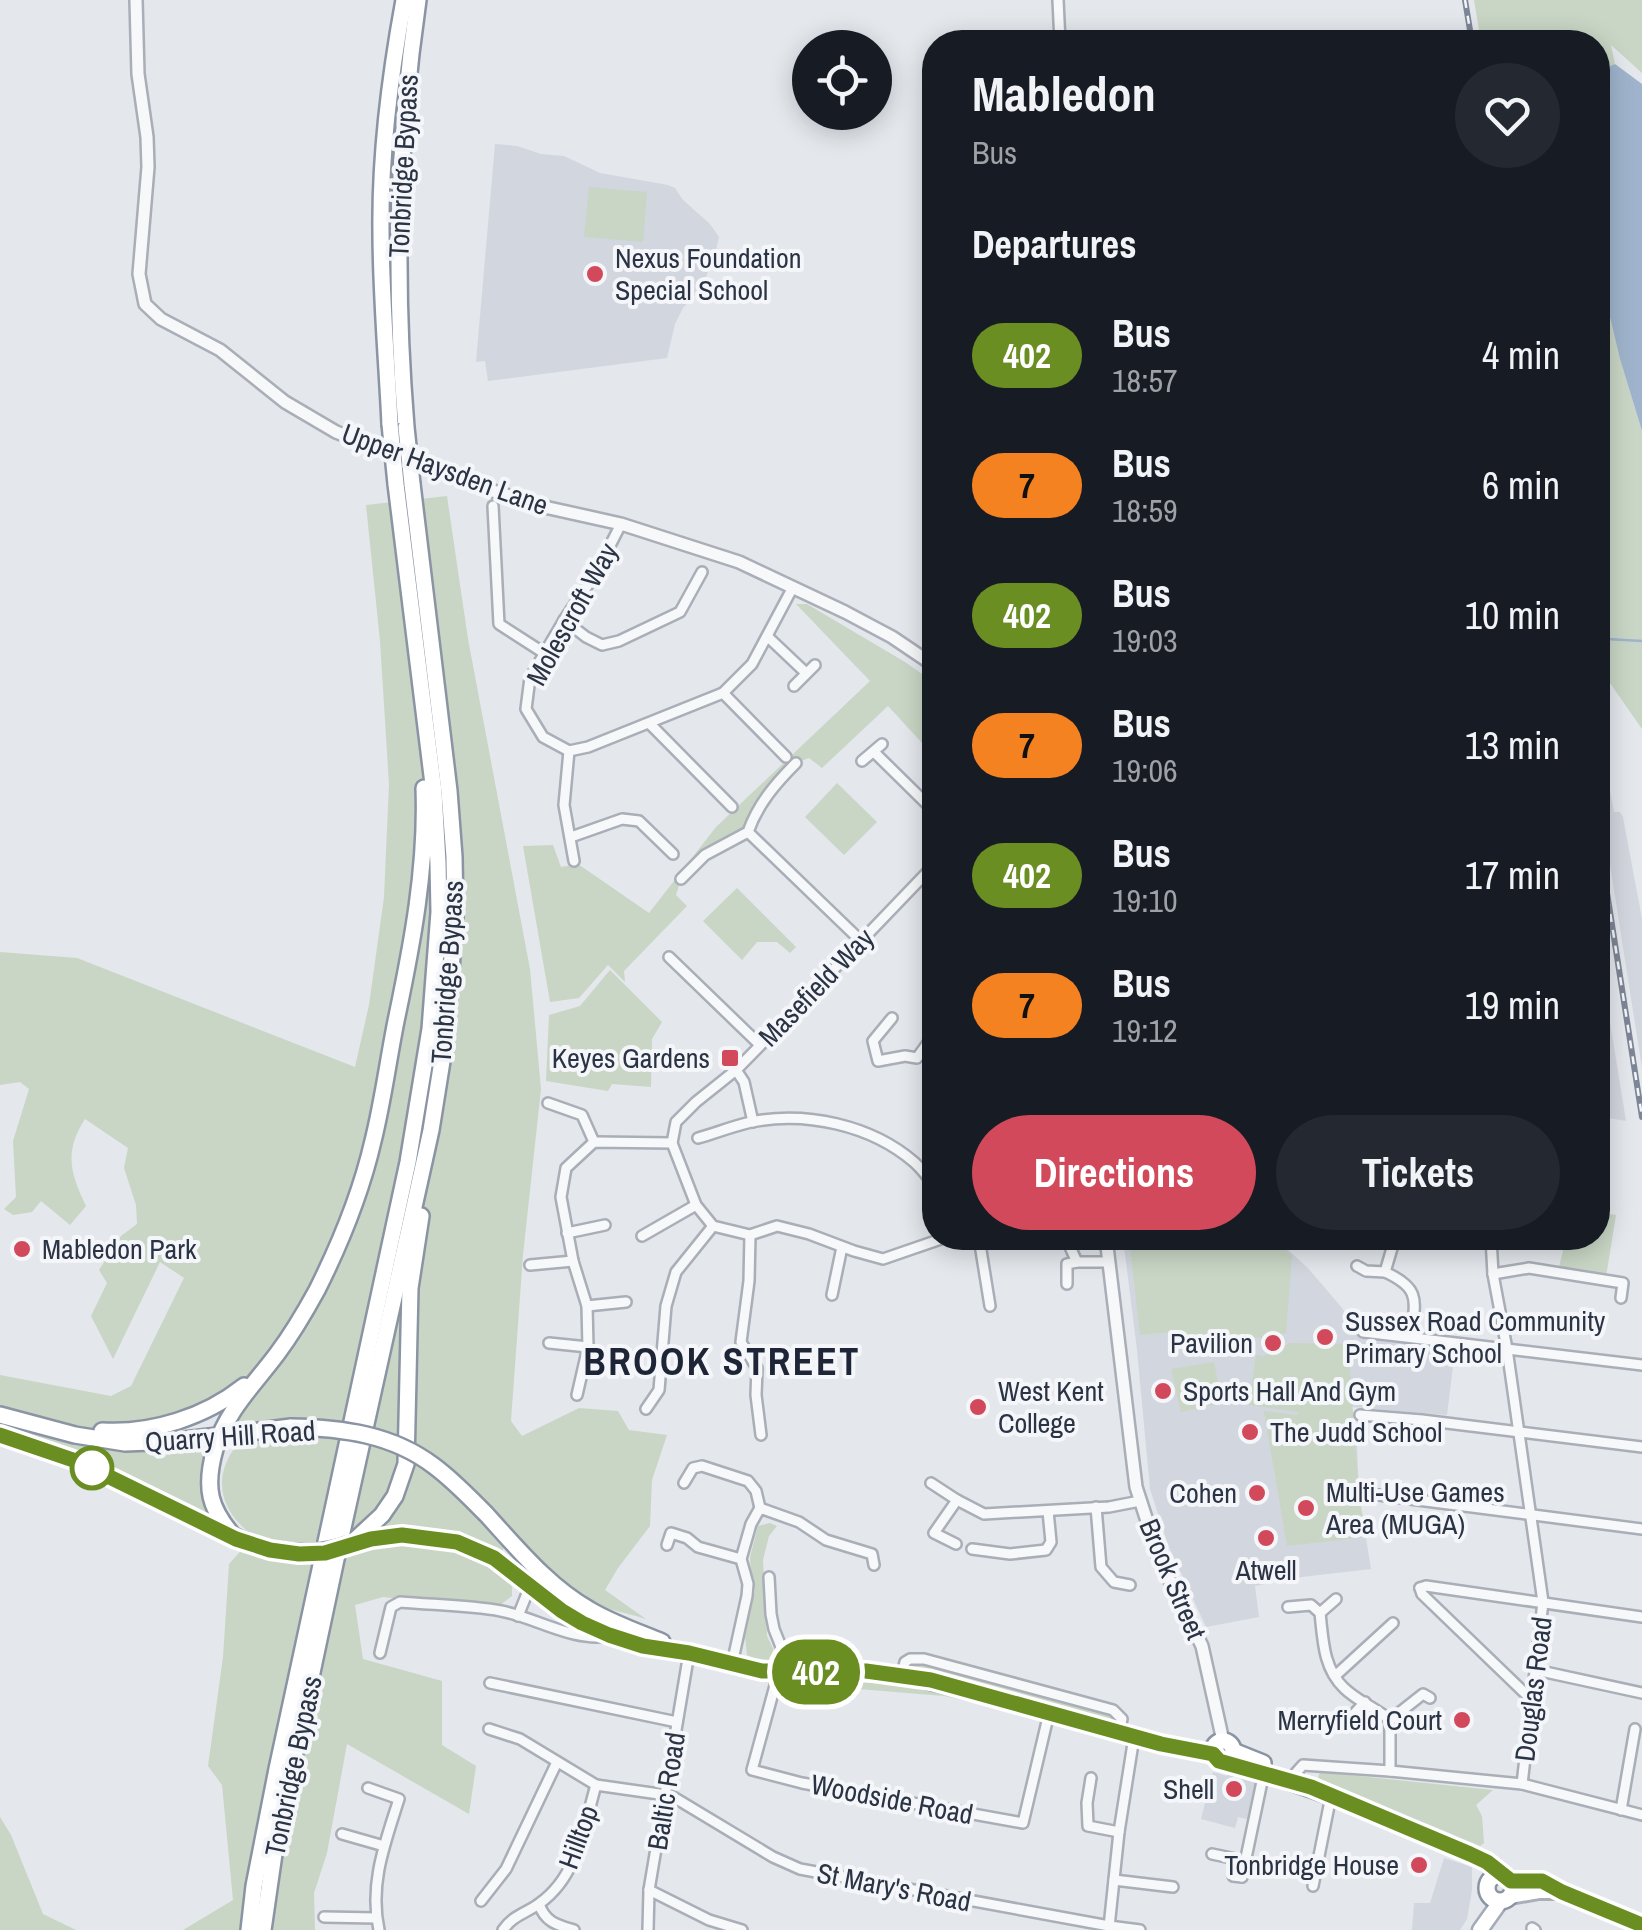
<!DOCTYPE html>
<html lang="en">
<head>
<meta charset="utf-8">
<style>
	:root { --surface:#171b24; --page:#242831; --text:#f1f3f6; --muted:#9ea1a6; --accent:#d1495b }
	body { margin:0; font-family:"Archivo Narrow",sans-serif; background:var(--page); color:var(--text); height:100vh; display:flex; flex-direction:column; font-size:38px; white-space:nowrap }
	* { box-sizing:border-box; margin:0 }
	p { font-size:32px; color:var(--muted) }
	.icon { flex:none; width:55px; height:55px; fill:none; stroke:currentColor; stroke-width:2; stroke-linecap:round; stroke-linejoin:round }
	.map { position:relative; flex:1; overflow:hidden }
	.panel { position:absolute; left:922px; top:30px; width:688px; height:1220px; display:flex; flex-direction:column; background:var(--surface); border-radius:40px; box-shadow:0 5px 25px #0003 }
	.panel>* { flex:none }
	.badge { padding:0 20px; border-radius:32px; font-size:35px; line-height:65px }
	.fabs { position:absolute; left:792px; top:30px; display:grid; gap:20px }
	.fabs a { display:grid; place-items:center; width:100px; height:100px; border-radius:50%; background:var(--surface); box-shadow:0 5px 25px #0003; font-size:50px }
	.map>.badge { position:absolute; translate:-50% -50%; box-shadow:0 0 0 5px #fff }
	h2 { padding:0 50px; font-size:38px; line-height:90px }
	.round { display:grid; place-items:center; flex:none; width:105px; height:105px; border-radius:52px; background:var(--page) }
	.head { display:flex; align-items:center; justify-content:space-between; height:170px; padding:0 50px }
	h1 { font-size:48px; font-weight:800; line-height:75px }
	.cta { display:flex; gap:20px; margin-top:auto; padding:20px 50px }
	.cta a { flex:1; height:115px; border-radius:60px; background:var(--accent); color:#fff; font-size:40px; font-weight:800; line-height:115px; text-align:center }
	.cta a+a { background:var(--page); color:var(--text) }
	ul { padding:0; list-style:none }
	li { display:flex; align-items:center; gap:30px; height:130px; padding:0 50px }
	li div { flex:1 }
	li b { display:block; font-size:38px }
	li em { font-style:normal }
	li .badge { min-width:110px; font-weight:700; text-align:center }
	.map>svg:first-child { display:block }
	.built { fill:#d2d6de }
	.green { fill:#c9d6c5 }
	.water { fill:#9fb4cc }
	.lines { fill:none; stroke-linecap:round; stroke-linejoin:round }
	.stream { stroke:#9fb4cc; stroke-width:2.5 }
	.minor-casing { stroke:#a9aeb7; stroke-width:14 }
	.tertiary-casing { stroke:#a9aeb7; stroke-width:16 }
	.secondary-casing { stroke:#a9aeb7; stroke-width:18 }
	.primary-casing { stroke:#a3abb8; stroke-width:19 }
	.trunk-casing { stroke:#8b94a3; stroke-width:20 }
	.minor { stroke:#f7f8fa; stroke-width:9 }
	.tertiary { stroke:#f7f8fa; stroke-width:11 }
	.secondary { stroke:#fff; stroke-width:12 }
	.primary { stroke:#fff; stroke-width:14 }
	.trunk { stroke:#fff; stroke-width:15 }
	.rail-casing { stroke:#7d8696; stroke-width:6 }
	.rail { stroke:#f4f6f9; stroke-width:2.5; stroke-dasharray:8; stroke-linecap:butt }
	.trunk-bridge-casing { stroke:#8b94a3; stroke-width:20; stroke-linecap:butt }
	.trunk-bridge { stroke:#fff; stroke-width:15 }
	.line-casing { stroke:#fff; stroke-width:22 }
	.line { stroke:#6b8e23; stroke-width:15 }
	.poi-dot { fill:#d1495b; stroke:#f4f6f9; stroke-width:4 }
	.stop-dot { fill:#fff; stroke:#6b8e23; stroke-width:5 }
	.labels { text-anchor:middle; stroke-width:8; stroke-linejoin:round; paint-order:stroke }
	.street-label { font-size:28px; fill:#2b3445; stroke:#f4f6f9 }
	.poi-label { font-size:28px; fill:#2b3445; stroke:#f4f6f9; text-anchor:start }
	.district-label { font-size:38px; font-weight:bold; letter-spacing:2.5px; fill:#1d2536; stroke:#f4f6f9 }
</style>
</head>
<body>
<div class="map">
<svg width="1642" height="1930" viewBox="0 0 1642 1930">
	<rect width="100%" height="100%" fill="#e4e7ec"/>
	<g class="built">
		<polygon points="495,144 517,146 541,154 564,156 600,173 668,185 675,188 683,200 710,224 719,237 715,254 702,287 683,308 675,324 667,358 488,381 485,361 476,362"/>
		<polygon points="1598,727 1614,812 1620,812 1623,817 1642,919 1642,1068 1598,788"/>
		<polygon points="1598,948 1626,1121 1598,1116"/>
		<polygon points="1123,1238 1275,1238 1308,1268 1342,1308 1361,1339 1455,1350 1447,1415 1351,1407 1357,1444 1359,1494 1371,1569 1293,1578 1255,1586 1259,1617 1206,1627 1168,1545 1150,1489 1137,1350"/>
		<polygon points="1229,1770 1258,1777 1247,1819 1238,1817 1235,1828 1201,1819 1213,1772 1227,1776"/>
		<polygon points="1444,1858 1472,1867 1472,1890 1467,1919 1460,1930 1412,1930 1414,1903 1430,1903"/>
	</g>
	<g class="green">
		<polygon points="1474,0 1642,0 1642,73 1611,45 1615,64 1598,71 1598,42 1481,42"/>
		<polygon points="589,187 647,192 643,242 584,237"/>
		<polygon points="1598,278 1603,288 1620,359 1642,431 1642,729 1610,683 1598,656"/>
		<path d="M447 496 468 639 530 969 541 1089 523 1255 511 1421 522 1436 579 1408 618 1411 629 1430 667 1435 652 1480 650 1526 618 1568 605 1590 646 1619C620 1611 588 1606 566 1588 546 1571 533 1547 511 1532L500 1556 512 1587V1596L495 1609 383 1597 355 1605 363 1659 442 1681V1745L476 1766 469 1814 347 1744 327 1853 314 1893 315 1930H183L233 1900 222 1785 208 1766 223 1657 229 1564 254 1536C221 1513 211 1479 236 1446L232 1426 249 1398 108 1430 69 1426 0 1408V1375L111 1396 131 1386 184 1278 160 1262 113 1359 91 1316 107 1283 99 1270 121 1236 137 1224 136 1205 124 1168 128 1148 85 1119C64 1152 70 1172 86 1206L70 1225 41 1201 32 1212 13 1215 4 1209 16 1197 13 1141 29 1089 20 1082 0 1085V952L77 958 355 1067 369 1005 384 897 389 784 380 641 366 505Z"/>
		<polygon points="796,604 807,604 905,662 935,683 935,757 888,706 822,768 809,758 796,763 756,811 743,831 681,879 676,895 687,906 624,971 625,982 608,965 579,998 550,1002 523,846 553,845 561,867 578,864 649,913 716,827 870,681"/>
		<polygon points="837,783 877,822 844,855 805,817"/>
		<polygon points="737,888 796,947 790,953 777,942 757,942 742,960 703,921"/>
		<polygon points="610,970 662,1022 652,1039 651,1087 612,1084 608,1091 546,1081 549,1015 580,1006"/>
		<polygon points="1598,1193 1605,1194 1602,1213 1616,1215 1606,1277 1559,1267 1566,1238 1598,1238"/>
		<polygon points="1129,1238 1273,1238 1292,1256 1286,1333 1267,1338 1226,1337 1173,1342 1171,1332 1140,1335"/>
		<polygon points="1290,1343 1348,1344 1359,1494 1366,1537 1287,1546 1264,1411 1297,1415 1298,1412 1249,1405 1256,1355 1263,1356"/>
		<polygon points="1214,1362 1222,1403 1181,1412 1171,1369"/>
		<polygon points="0,1420 54,1434 216,1440 216,1523 103,1465 47,1443 0,1428"/>
		<polygon points="770,1523 777,1526 769,1536 763,1560 767,1636 779,1661 754,1658 747,1655 745,1637 755,1590 751,1574 750,1557 758,1526"/>
		<polygon points="913,1662 969,1674 1113,1713 1117,1720 1112,1723 909,1670 909,1665"/>
		<polygon points="835,1682 900,1684 945,1690 1041,1715 1040,1718 944,1696 834,1687"/>
		<polygon points="1320,1772 1493,1790 1476,1805 1482,1816 1484,1843 1480,1846 1318,1778"/>
		<polygon points="0,1817 11,1835 43,1914 76,1930 0,1930"/>
	</g>
	<polygon class="water" points="1615,64 1642,84 1642,431 1620,359 1603,288 1598,278 1598,71"/>
	<g class="lines">
		<polyline class="stream" points="1607,639 1642,641"/>
		<g class="minor-casing">
			<g id="minor">
				<polyline points="1058,0 1060,42"/>
				<polyline points="493,506 499,624 544,653"/>
				<polyline points="621,524 596,573 564,620 530,678 526,709 543,737 569,751 588,747 723,693 752,664 793,587"/>
				<polyline points="564,620 586,637 602,645 619,641 680,612 702,572"/>
				<polyline points="768,637 806,673"/>
				<polyline points="794,686 815,665"/>
				<polyline points="723,693 786,757"/>
				<polyline points="650,724 732,807"/>
				<polyline points="569,751 564,805 574,861"/>
				<polyline points="874,752 935,812"/>
				<polyline points="862,761 882,744"/>
				<polyline points="748,832 860,940"/>
				<polyline points="571,837 622,819 639,821 673,854"/>
				<path d="M681 879 705 855 748 832C758 804 775 784 796 763"/>
				<polyline points="669,957 760,1045"/>
				<polyline points="892,1018 873,1041 878,1061 905,1056 917,1058 935,1033"/>
				<polyline points="736,1070 696,1102 676,1122 672,1143 696,1205 713,1226 750,1235 777,1226 809,1234 854,1251 883,1259 944,1238"/>
				<polyline points="548,1103 582,1115 594,1142"/>
				<path d="M753 1122 744 1082 736 1070C803 1002 869 933 935 864"/>
				<path d="M698 1138C716 1133 733 1126 751 1122 806 1111 871 1125 914 1162 922 1169 928 1178 935 1185"/>
				<polyline points="567,1233 605,1225"/>
				<polyline points="750,1235 749,1281 741,1342 757,1368 756,1395 761,1435"/>
				<polyline points="642,1236 696,1205"/>
				<polyline points="979,1238 990,1306"/>
				<polyline points="1066,1238 1077,1262 1109,1262"/>
				<path d="M1395 1238 1385 1272C1422 1289 1415 1301 1411 1337"/>
				<polyline points="1491,1238 1493,1274 1507,1349 1543,1602 1522,1784"/>
				<polyline points="530,1265 573,1261"/>
				<polyline points="1357,1266 1366,1271 1385,1272"/>
				<polyline points="1493,1274 1529,1268 1623,1283 1621,1298"/>
				<polyline points="1067,1284 1067,1264 1077,1262"/>
				<polyline points="832,1295 842,1247"/>
				<polyline points="587,1306 626,1302"/>
				<polyline points="1363,1332 1642,1365"/>
				<polyline points="549,1343 588,1347"/>
				<polyline points="577,1395 588,1347 587,1306 573,1261 561,1197 566,1168 594,1142 672,1143"/>
				<polyline points="646,1409 659,1390 666,1306 676,1272 713,1226"/>
				<polyline points="1360,1415 1422,1420 1642,1447"/>
				<polyline points="684,1483 693,1468 702,1466 748,1481 756,1491 760,1508"/>
				<polyline points="931,1483 957,1500 984,1514 1109,1507 1140,1501"/>
				<polyline points="1363,1493 1642,1529"/>
				<polyline points="1096,1507 1101,1567 1114,1582 1130,1585"/>
				<polyline points="956,1544 934,1533 957,1500"/>
				<polyline points="667,1545 671,1533 687,1538 698,1547 741,1559"/>
				<polyline points="972,1549 1010,1554 1046,1550 1051,1542 1048,1511"/>
				<polyline points="769,1577 771,1614 774,1629 791,1672"/>
				<polyline points="1420,1588 1426,1586 1642,1617"/>
				<polyline points="1420,1588 1422,1594 1532,1700"/>
				<path d="M1288 1607 1311 1605 1320 1613C1323 1639 1323 1668 1344 1688 1357 1701 1376 1708 1390 1720V1771"/>
				<polyline points="1320,1613 1336,1599"/>
				<polyline points="518,1616 530,1586 540,1573"/>
				<path d="M380 1653 391 1607 400 1602C433 1605 468 1605 501 1611 534 1617 573 1642 607 1636"/>
				<polyline points="732,1664 747,1596 748,1584 741,1559 751,1524 760,1508 799,1522 826,1540 872,1554 874,1565"/>
				<polyline points="1536,1670 1642,1693"/>
				<polyline points="779,1671 752,1770 802,1783 1023,1823 1049,1713"/>
				<polyline points="902,1675 905,1662 910,1659 924,1659 1113,1710 1122,1719 1119,1732"/>
				<polyline points="1335,1676 1393,1623"/>
				<polyline points="490,1683 677,1722"/>
				<polyline points="1390,1720 1423,1694 1430,1698"/>
				<polyline points="1342,1727 1365,1702"/>
				<polyline points="489,1729 520,1739 596,1785"/>
				<polyline points="1294,1775 1303,1765 1390,1771 1522,1784 1642,1815"/>
				<polyline points="1091,1778 1087,1803 1088,1826 1119,1832"/>
				<path d="M368 1788 399 1799C385 1843 369 1884 379 1930"/>
				<polyline points="1621,1810 1635,1729"/>
				<polyline points="342,1834 384,1846"/>
				<polyline points="1212,1854 1236,1859 1233,1876 1242,1877"/>
				<polyline points="1242,1877 1264,1772"/>
				<polyline points="1114,1880 1173,1887"/>
				<polyline points="1313,1886 1331,1796"/>
				<polyline points="649,1890 709,1920 742,1930"/>
				<polyline points="481,1901 506,1869 557,1762"/>
				<path d="M539 1904C545 1922 557 1925 574 1930"/>
				<polyline points="324,1917 376,1918"/>
				<polyline points="1109,1927 1119,1832 1134,1737"/>
				<polyline points="1532,1928 1535,1930"/>
				<path d="M503 1930C513 1915 527 1913 540 1903 578 1876 584 1826 596 1785L666 1795 675 1798 773 1857 800 1869 1109 1926 1140 1930"/>
				<polyline points="648,1930 649,1890 689,1653"/>
			</g>
		</g>
		<g class="tertiary-casing">
			<g id="tertiary">
				<polyline points="136,0 138,74 147,137 148,167 139,274 145,304 161,319 220,350 285,402 336,432 480,487 549,508 621,524 739,562 845,612 892,637 935,666"/>
				<polyline points="1106,1238 1136,1487 1160,1561 1202,1646 1223,1741"/>
			</g>
		</g>
		<g class="secondary-casing">
			<g id="secondary">
				<polyline points="1511,1881 1542,1881 1562,1892 1642,1925"/>
				<polyline points="1510,1897 1539,1892 1560,1892"/>
			</g>
		</g>
		<g class="primary-casing">
			<polyline id="primary" points="1480,1930 1500,1902"/>
		</g>
		<g class="trunk-casing">
			<g id="trunk">
				<path d="M390 424C387 360 381 295 381 231 380 154 390 76 404 0"/>
				<path d="M406 427C394 281 397 145 418 0"/>
				<polyline points="0,1415 75,1435 125,1443 176,1441 291,1427"/>
				<path d="M102 1431C152 1434 205 1417 244 1386"/>
				<path d="M0 1435C96 1460 177 1518 269 1550"/>
				<path d="M486 1514C518 1549 549 1587 590 1610 612 1623 638 1632 662 1642"/>
				<path d="M236 1539C209 1509 204 1488 215 1449 227 1410 253 1386 277 1354 292 1334 305 1312 317 1290 341 1242 361 1193 373 1141 383 1101 388 1061 396 1021 412 945 427 867 424 788"/>
				<polyline points="355,1540 382,1515 395,1496 406,1464 410,1288 421,1216"/>
				<polyline points="348,1545 371,1539 402,1535 457,1542 494,1558 562,1611 582,1623 609,1635 643,1645 689,1653 762,1671 867,1671 902,1675 977,1692 1161,1744 1213,1754"/>
				<circle cx="1223" cy="1751" r="10"/>
				<polyline points="1233,1751 1263,1763"/>
				<path d="M1225 1761C1297 1782 1366 1808 1434 1838 1458 1848 1484 1856 1501 1875"/>
				<circle cx="1500" cy="1888" r="13"/>
				<polyline points="249,1930 254,1886 277,1769 408,1162 430,1029 439,912 438,863 434,792 396,484"/>
				<polyline points="263,1930 275,1847 335,1564 431,1130 446,1036 455,916 454,857 449,791 412,484"/>
			</g>
		</g>
		<use href="#minor" class="minor"/>
		<use href="#tertiary" class="tertiary"/>
		<use href="#secondary" class="secondary"/>
		<use href="#primary" class="primary"/>
		<use href="#trunk" class="trunk"/>
		<g class="rail-casing">
			<g id="rail">
				<polyline points="1465,0 1472,42"/>
				<polyline points="1598,810 1604,849"/>
				<polyline points="1598,835 1642,1117"/>
			</g>
		</g>
		<use href="#rail" class="rail"/>
		<g class="trunk-bridge-casing">
			<g id="trunk-bridge">
				<polyline points="390,424 396,484"/>
				<polyline points="406,427 412,484"/>
				<path d="M291 1427C342 1428 392 1434 434 1466 453 1480 470 1498 486 1514"/>
				<path d="M269 1550C298 1554 321 1555 348 1545"/>
			</g>
		</g>
		<use href="#trunk-bridge" class="trunk-bridge"/>
	</g>
	<g class="lines">
		<g class="line-casing">
			<polyline id="line" points="0,1435 79,1462 236,1539 270,1550 299,1554 325,1553 371,1539 402,1535 457,1542 494,1558 562,1611 582,1623 609,1635 643,1646 689,1653 762,1671 866,1671 931,1680 1161,1744 1213,1754 1219,1761 1311,1787 1470,1854 1487,1862 1511,1881 1542,1881 1562,1892 1642,1925"/>
		</g>
		<use href="#line" class="line"/>
	</g>
	<g class="poi-dot">
		<circle cx="595" cy="274" r="10"/>
		<rect x="720" y="1048" width="20" height="20" rx="5"/>
		<circle cx="22" cy="1249" r="10"/>
		<circle cx="1325" cy="1337" r="10"/>
		<circle cx="1273" cy="1343" r="10"/>
		<circle cx="1163" cy="1391" r="10"/>
		<circle cx="978" cy="1407" r="10"/>
		<circle cx="1250" cy="1432" r="10"/>
		<circle cx="1257" cy="1493" r="10"/>
		<circle cx="1306" cy="1508" r="10"/>
		<circle cx="1266" cy="1538" r="10"/>
		<circle cx="1462" cy="1720" r="10"/>
		<circle cx="1234" cy="1789" r="10"/>
		<circle cx="1419" cy="1865" r="10"/>
	</g>
	<circle class="stop-dot" cx="92" cy="1468" r="20"/>
	<g class="labels">
		<g class="street-label">
			<text transform="translate(403 166) rotate(-87)" y="10">Tonbridge Bypass</text>
			<text transform="translate(445 469) rotate(20)" y="10">Upper Haysden Lane</text>
			<text transform="translate(572 614) rotate(-61)" y="10">Molescroft Way</text>
			<text transform="translate(447 972) rotate(-86)" y="10">Tonbridge Bypass</text>
			<text transform="translate(816 987) rotate(-46)" y="10">Masefield Way</text>
			<text transform="translate(230 1436) rotate(-4)" y="10">Quarry Hill Road</text>
			<text transform="translate(1173 1579) rotate(67)" y="10">Brook Street</text>
			<text transform="translate(1533 1689) rotate(-83)" y="10">Douglas Road</text>
			<text transform="translate(293 1766) rotate(-78)" y="10">Tonbridge Bypass</text>
			<text transform="translate(666 1791) rotate(-81)" y="10">Baltic Road</text>
			<text transform="translate(892 1799) rotate(11)" y="10">Woodside Road</text>
			<text transform="translate(578 1837) rotate(-70)" y="10">Hilltop</text>
			<text transform="translate(894 1887) rotate(11)" y="10">St Mary's Road</text>
		</g>
		<g class="poi-label">
			<text x="615" y="268">Nexus Foundation<tspan x="615" dy="32">Special School</tspan></text>
			<text x="710" y="1068" text-anchor="end">Keyes Gardens</text>
			<text x="42" y="1259">Mabledon Park</text>
			<text x="1345" y="1331">Sussex Road Community<tspan x="1345" dy="32">Primary School</tspan></text>
			<text x="1253" y="1353" text-anchor="end">Pavilion</text>
			<text x="998" y="1401">West Kent<tspan x="998" dy="32">College</tspan></text>
			<text x="1183" y="1401">Sports Hall And Gym</text>
			<text x="1270" y="1442">The Judd School</text>
			<text x="1326" y="1502">Multi-Use Games<tspan x="1326" dy="32">Area (MUGA)</tspan></text>
			<text x="1237" y="1503" text-anchor="end">Cohen</text>
			<text x="1266" y="1580" text-anchor="middle">Atwell</text>
			<text x="1442" y="1730" text-anchor="end">Merryfield Court</text>
			<text x="1214" y="1799" text-anchor="end">Shell</text>
			<text x="1399" y="1875" text-anchor="end">Tonbridge House</text>
		</g>
		<g class="district-label">
			<text x="722" y="1375">BROOK STREET</text>
		</g>
	</g>
</svg>
<div class="fabs">
<a><svg class="icon" aria-label="locate" viewBox="0 0 24 24"><circle cx="12" cy="12" r="6"/><path d="M12 2v4M12 18v4M2 12h4M18 12h4"/></svg></a>
</div>
<b class="badge" style="left:816px;top:1672px;background:#6b8e23;color:#fff">402</b>
<section class="panel">
<div class="head"><div><h1>Mabledon</h1><p>Bus</p></div><a class="round"><svg class="icon" aria-label="heart" viewBox="0 0 24 24"><path d="M12 20l-8-8c-3-5 5-10 8-4 3-6 11-1 8 4z"/></svg></a></div>
<h2>Departures</h2>
<ul>
<li><span class="badge" style="background:#6b8e23;color:#fff">402</span><div><b>Bus</b><p>18:57</p></div><em>4 min</em></li>
<li><span class="badge" style="background:#f58220;color:#111">7</span><div><b>Bus</b><p>18:59</p></div><em>6 min</em></li>
<li><span class="badge" style="background:#6b8e23;color:#fff">402</span><div><b>Bus</b><p>19:03</p></div><em>10 min</em></li>
<li><span class="badge" style="background:#f58220;color:#111">7</span><div><b>Bus</b><p>19:06</p></div><em>13 min</em></li>
<li><span class="badge" style="background:#6b8e23;color:#fff">402</span><div><b>Bus</b><p>19:10</p></div><em>17 min</em></li>
<li><span class="badge" style="background:#f58220;color:#111">7</span><div><b>Bus</b><p>19:12</p></div><em>19 min</em></li>
</ul>
<div class="cta"><a>Directions</a><a>Tickets</a></div>
</section>
</div>
</body>
</html>
